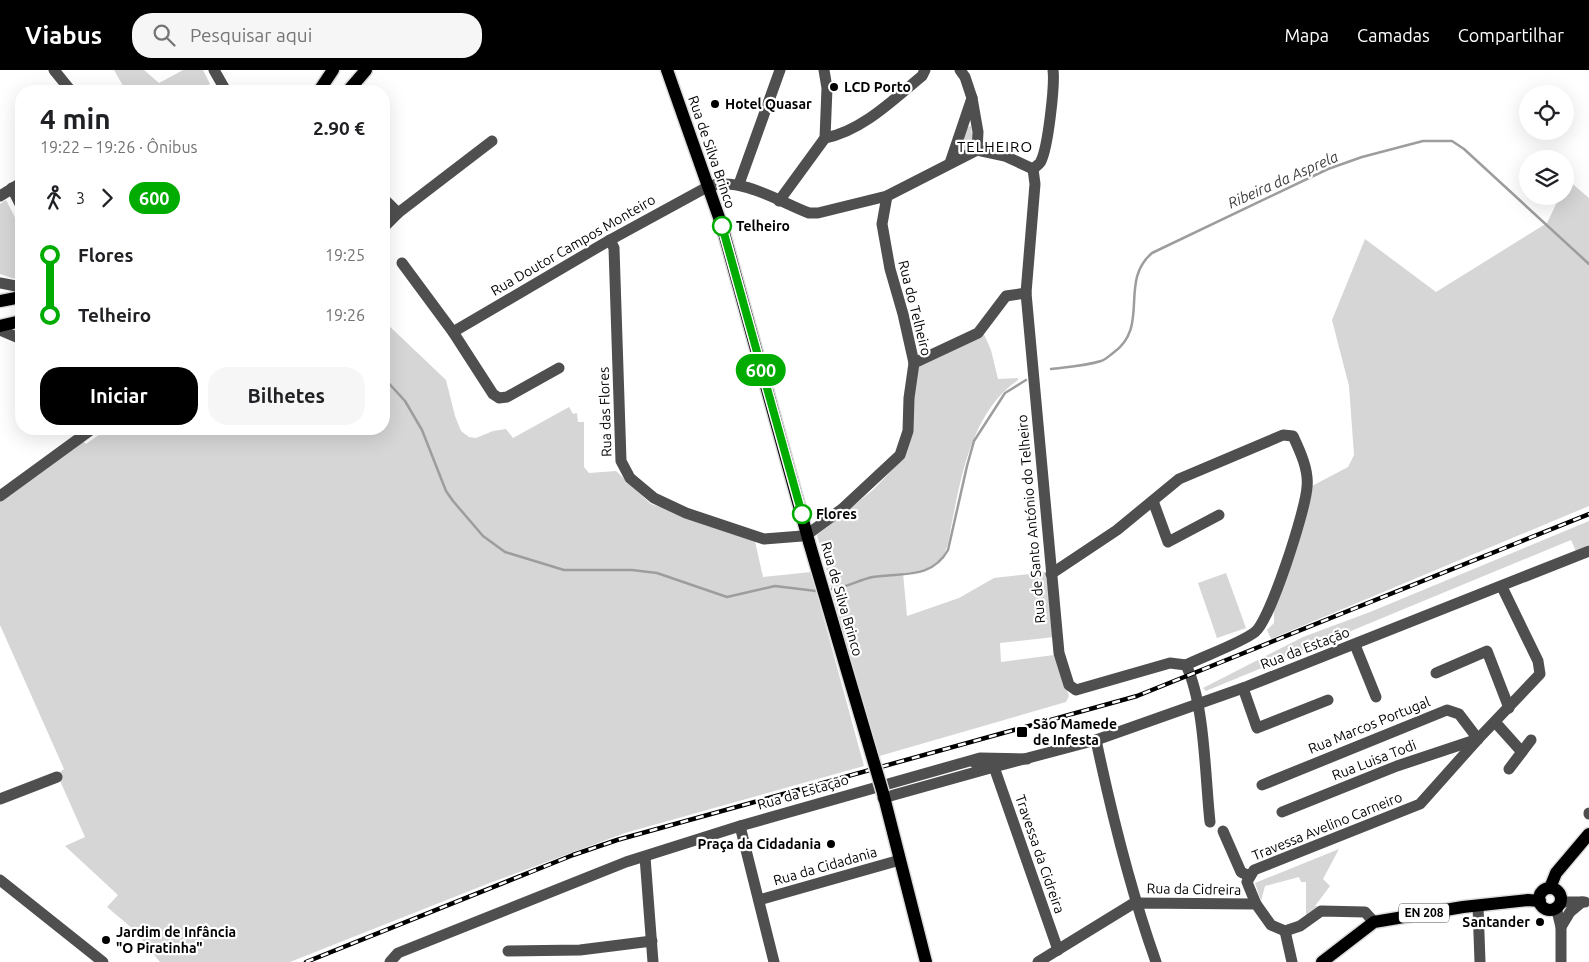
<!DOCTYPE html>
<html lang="pt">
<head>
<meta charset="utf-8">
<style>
	:root { --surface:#fff; --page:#f6f6f6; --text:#202124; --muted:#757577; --accent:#000 }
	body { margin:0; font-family:Ubuntu,sans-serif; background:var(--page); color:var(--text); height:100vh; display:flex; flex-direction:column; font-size:19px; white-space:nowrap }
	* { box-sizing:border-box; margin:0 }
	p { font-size:16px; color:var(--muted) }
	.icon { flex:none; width:28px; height:28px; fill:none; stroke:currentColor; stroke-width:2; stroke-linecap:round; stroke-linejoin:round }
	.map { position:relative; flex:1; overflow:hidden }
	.drawer { position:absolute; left:15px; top:15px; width:375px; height:350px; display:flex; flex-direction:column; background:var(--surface); border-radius:20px; box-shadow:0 5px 20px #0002 }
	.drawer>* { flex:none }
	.badge { padding:0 10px; border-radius:16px; font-size:18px; line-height:32px }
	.tools { position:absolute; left:1519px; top:15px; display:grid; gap:10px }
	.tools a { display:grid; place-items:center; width:55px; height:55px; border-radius:50%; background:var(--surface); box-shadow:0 5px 20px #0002; font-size:25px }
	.map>.badge { position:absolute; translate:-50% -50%; box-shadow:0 0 0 2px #fff }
	.legs { display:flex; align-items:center; gap:8px; height:55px; padding:0 25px; font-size:16px }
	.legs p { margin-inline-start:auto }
	.head { display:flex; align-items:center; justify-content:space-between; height:85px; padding:0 25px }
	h1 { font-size:28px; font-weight:700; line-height:38px }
	.button { display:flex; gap:10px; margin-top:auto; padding:10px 25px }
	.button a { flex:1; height:58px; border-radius:20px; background:var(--accent); color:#fff; font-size:20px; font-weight:700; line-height:58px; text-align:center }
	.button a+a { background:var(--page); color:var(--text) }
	ul { padding:0 25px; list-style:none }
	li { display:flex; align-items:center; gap:18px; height:60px; font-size:19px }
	li i { display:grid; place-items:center; width:8px; height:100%; margin:0 6px; background:currentColor }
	li i::after { content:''; width:12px; height:12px; margin:-6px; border:4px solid; border-radius:50%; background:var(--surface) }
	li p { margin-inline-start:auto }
	li:first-child i { background:linear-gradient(#0000 50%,currentColor 0) }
	li:last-child i { background:linear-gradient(currentColor 50%,#0000 0) }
	header { display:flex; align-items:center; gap:30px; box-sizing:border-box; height:70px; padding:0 25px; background:var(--accent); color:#fff }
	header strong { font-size:24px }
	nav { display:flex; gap:28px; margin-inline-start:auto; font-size:18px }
	.search { width:350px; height:45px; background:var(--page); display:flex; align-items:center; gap:12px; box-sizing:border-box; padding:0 18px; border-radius:20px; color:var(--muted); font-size:19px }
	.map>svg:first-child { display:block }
	.green { fill:#d6d6d6 }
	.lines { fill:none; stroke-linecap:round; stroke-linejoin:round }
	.stream { stroke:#9d9d9d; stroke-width:2.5 }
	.major-casing { stroke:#dbdbdb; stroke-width:15 }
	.minor { stroke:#4f4f4f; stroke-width:11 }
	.major { stroke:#000; stroke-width:12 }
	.rail-casing { stroke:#000; stroke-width:4.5 }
	.rail { stroke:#fff; stroke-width:2.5; stroke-dasharray:8; stroke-linecap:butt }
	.major-bridge-casing { stroke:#dbdbdb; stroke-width:15; stroke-linecap:butt }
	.major-bridge { stroke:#000; stroke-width:12 }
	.line-1-casing { stroke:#fff; stroke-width:11 }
	.line-1 { stroke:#00ac00; stroke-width:8 }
	.poi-dot { fill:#000; stroke:#fff; stroke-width:2 }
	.stop-1-dot { fill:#fff; stroke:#00ac00; stroke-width:2.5 }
	.labels { text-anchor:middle; stroke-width:4.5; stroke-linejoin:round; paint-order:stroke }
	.shield { fill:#fff; stroke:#4c4c4c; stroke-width:1 }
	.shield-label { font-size:12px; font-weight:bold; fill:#000 }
	.poi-label { font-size:14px; font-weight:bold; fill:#000; stroke:#fff; text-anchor:start }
	.street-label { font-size:14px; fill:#000; stroke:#fff }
	.stop-label { font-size:14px; font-weight:bold; fill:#000; stroke:#fff; text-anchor:start }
	.neighbourhood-label { font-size:15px; letter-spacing:1px; fill:#000; stroke:#fff }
	.water-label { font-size:15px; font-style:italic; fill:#3e3e3e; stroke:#fff }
</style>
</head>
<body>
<header>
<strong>Viabus</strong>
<div class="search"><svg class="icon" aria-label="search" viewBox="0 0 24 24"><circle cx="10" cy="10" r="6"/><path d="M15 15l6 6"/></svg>Pesquisar aqui</div>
<nav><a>Mapa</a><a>Camadas</a><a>Compartilhar</a></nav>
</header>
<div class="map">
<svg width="1589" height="892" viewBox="0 0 1589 892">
	<rect width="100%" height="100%" fill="#fff"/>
	<g class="green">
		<polygon points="114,0 144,0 159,13 183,0 203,0 210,14 197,21 163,21 160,17 153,21 126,21"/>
		<polygon points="971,56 973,73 966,82 959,84 967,57"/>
		<polygon points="1568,110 1589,128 1589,436 1271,569 1267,560 1274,553 1274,539 1312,416 1348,397 1354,385 1349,316 1332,250 1365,169 1436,222 1547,153 1560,126 1565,126 1565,116"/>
		<polygon points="6,130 21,159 21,211 0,204 0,134"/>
		<polygon points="384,251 446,310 455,346 461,361 469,367 476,368 493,361 506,359 513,368 569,337 573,344 577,343 578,352 584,352 584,397 589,403 616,401 651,434 754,467 763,507 811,502 864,696 625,763 487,814 290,892 160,892 133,859 107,837 118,825 65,776 85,767 57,704 64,699 0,555 0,431 83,371 86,374 107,359 384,359"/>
		<path d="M983 262 991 280 998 309 1018 308V310C973 341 962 402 952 452 949 465 949 481 939 491 929 500 916 502 903 503L907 546 959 528 994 508 1046 502 1054 567 1000 573 1001 592 1054 585 1069 626 1066 632 876 687 817 465 874 419 904 387 917 295Z"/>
		<polygon points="1589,451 1589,475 1576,481 1571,470 1206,621 1203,618 1303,567 1370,542"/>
		<polygon points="1226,503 1246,558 1217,568 1198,513"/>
		<polygon points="1339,779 1323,809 1330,816 1315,836 1318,836 1306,845 1306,812 1301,812 1299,807 1265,816 1261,831 1255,813"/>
	</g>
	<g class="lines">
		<g class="stream">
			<path d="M1051 299C1067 297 1085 296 1101 291 1105 290 1109 286 1113 283 1151 256 1118 212 1152 183L1328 99 1362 87 1423 71H1452L1464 79 1589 194"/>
			<polyline points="384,308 405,331 422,360 446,421 453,431 483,466 505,482 564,500 632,500 657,503 727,527 775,516 816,521"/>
			<path d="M832 519C846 518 858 510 873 507 902 502 931 510 948 480L967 396 974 371 1005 323 1026 310"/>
		</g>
		<g class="major-casing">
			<g id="major">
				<polyline points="667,0 722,156 809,472"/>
				<polyline points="319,21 333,0"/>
				<polyline points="348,21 366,0"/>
				<polyline points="0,231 21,227"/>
				<polyline points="0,256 21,251"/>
				<polyline points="883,723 926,892"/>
				<polyline points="1550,818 1556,803 1589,764"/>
				<circle cx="1550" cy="829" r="11"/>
				<polyline points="1322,892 1374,852 1463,837 1528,830 1540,831"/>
			</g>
		</g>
		<g class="minor">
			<polyline points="54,0 71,21"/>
			<polyline points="214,0 226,21"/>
			<polyline points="824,0 827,18 825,68"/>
			<polyline points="977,80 1005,86 1033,99"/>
			<polyline points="950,93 972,28 965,7 960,0"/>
			<path d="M1033 99 1035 114 1026 223 1059 583 1069 615 1076 620 1170 593 1186 595C1205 634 1205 707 1210 752"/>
			<path d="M1033 99C1035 97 1040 94 1041 91 1048 77 1055 15 1053 0"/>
			<polyline points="739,114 780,0"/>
			<polyline points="12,118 21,136"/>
			<polyline points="0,126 21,113"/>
			<polyline points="384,129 398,143 384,157"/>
			<path d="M779 131 825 68C862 61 894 29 922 6L925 0"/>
			<polyline points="398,143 492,71"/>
			<polyline points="610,170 614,178 621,391 630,408 654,428 686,443 764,469 802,466 812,461 842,439 900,385 908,361 909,328 914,293 903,244 890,199 882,154 887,126"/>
			<polyline points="402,193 453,262 493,324 499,328 507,327 559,298"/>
			<polyline points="0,213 21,217"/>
			<polyline points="0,260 21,269"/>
			<path d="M453 262 610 170 709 116C742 107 778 131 809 143H818L887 126 977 80 978 62 972 28"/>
			<polyline points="914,293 978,263 1006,226 1026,223"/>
			<polyline points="0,426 92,359"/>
			<polyline points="1153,431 1168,472 1219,445"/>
			<path d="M1051 504 1117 460 1179 409 1283 365 1293 366C1300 381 1309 400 1307 417 1306 439 1270 551 1255 562 1241 573 1204 586 1186 595"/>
			<polyline points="1355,575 1376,627"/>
			<polyline points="1436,603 1487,581 1509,638"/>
			<polyline points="1243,618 1257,658 1328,630"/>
			<polyline points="1495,652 1522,682"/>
			<path d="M1096 670C1112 746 1130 819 1156 892"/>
			<polyline points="975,693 994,697 1096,670 1243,618 1589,481"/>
			<polyline points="1509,699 1531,670"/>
			<polyline points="1262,715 1447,640 1459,644 1478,669"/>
			<polyline points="883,728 994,697 1058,880"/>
			<polyline points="0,729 57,707"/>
			<polyline points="1282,742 1397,696 1478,669"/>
			<polyline points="1589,743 1589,744"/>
			<polyline points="740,756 774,892"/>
			<polyline points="1223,761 1241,802 1249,806"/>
			<polyline points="645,787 653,892"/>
			<polyline points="0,810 103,892"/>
			<polyline points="759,830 900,790"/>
			<polyline points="1560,832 1585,832"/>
			<polyline points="1256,834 1247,812 1254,800 1420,734 1478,669 1540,604 1538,591 1502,517"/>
			<polyline points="1478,836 1480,892"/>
			<polyline points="1556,837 1561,857 1561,892"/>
			<polyline points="1561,857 1570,842 1582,832"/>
			<polyline points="1285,861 1292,892"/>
			<polyline points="508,881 580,880 652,871"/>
			<polyline points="390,892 398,883 626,792 740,756 980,688 1027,689"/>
			<polyline points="1038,892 1134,833 1256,834 1271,855 1285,861 1300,856 1321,841 1365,842 1374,852"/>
		</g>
		<use href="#major" class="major"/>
		<g class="rail-casing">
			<polyline id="rail" points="306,892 573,785 617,770 1137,626 1589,444"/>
		</g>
		<use href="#rail" class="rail"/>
		<g class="major-bridge-casing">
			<polyline id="major-bridge" points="809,472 883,723"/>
		</g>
		<use href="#major-bridge" class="major-bridge"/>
	</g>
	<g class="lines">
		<g class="line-1-casing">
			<polyline id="line-1" points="722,156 802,444"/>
		</g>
		<use href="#line-1" class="line-1"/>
	</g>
	<g class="poi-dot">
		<circle cx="834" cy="17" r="5"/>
		<circle cx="715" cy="34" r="5"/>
		<rect x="1016" y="656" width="12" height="12" rx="2.5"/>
		<circle cx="831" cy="774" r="5"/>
		<circle cx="1540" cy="852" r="5"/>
		<circle cx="106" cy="870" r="5"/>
	</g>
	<g class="stop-1-dot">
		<circle cx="722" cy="156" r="9"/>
		<circle cx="802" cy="444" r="9"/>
	</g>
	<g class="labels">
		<rect class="shield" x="1399" y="833.5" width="50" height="19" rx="4"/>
		<g class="shield-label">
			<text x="1424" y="847">EN 208</text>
		</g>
		<g class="poi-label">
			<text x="844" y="22">LCD Porto</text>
			<text x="725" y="39">Hotel Quasar</text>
			<text x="1033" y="659">São Mamede<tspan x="1033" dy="16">de Infesta</tspan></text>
			<text x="821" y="779" text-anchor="end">Praça da Cidadania</text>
			<text x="1530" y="857" text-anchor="end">Santander</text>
			<text x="116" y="867">Jardim de Infância<tspan x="116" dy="16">"O Piratinha"</tspan></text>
		</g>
		<g class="street-label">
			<text transform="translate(712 82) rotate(71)" y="5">Rua de Silva Brinco</text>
			<text transform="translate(573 175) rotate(-30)" y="5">Rua Doutor Campos Monteiro</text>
			<text transform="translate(915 238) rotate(76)" y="5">Rua do Telheiro</text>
			<text transform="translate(605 342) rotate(-92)" y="5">Rua das Flores</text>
			<text transform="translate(1031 449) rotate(-95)" y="5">Rua de Santo António do Telheiro</text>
			<text transform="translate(842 529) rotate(74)" y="5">Rua de Silva Brinco</text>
			<text transform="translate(1305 578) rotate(-21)" y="5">Rua da Estação</text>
			<text transform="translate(1369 655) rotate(-22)" y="5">Rua Marcos Portugal</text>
			<text transform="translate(1374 690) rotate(-21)" y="5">Rua Luisa Todi</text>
			<text transform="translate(803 722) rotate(-16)" y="5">Rua da Estação</text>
			<text transform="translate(1327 756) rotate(-22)" y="5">Travessa Avelino Carneiro</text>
			<text transform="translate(1040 784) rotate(71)" y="5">Travessa da Cidreira</text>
			<text transform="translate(825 796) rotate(-16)" y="5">Rua da Cidadania</text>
			<text transform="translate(1194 819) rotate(1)" y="5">Rua da Cidreira</text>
		</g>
		<g class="stop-label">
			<text x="736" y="161">Telheiro</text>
			<text x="816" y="449">Flores</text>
		</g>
		<g class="neighbourhood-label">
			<text x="995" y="82">TELHEIRO</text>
		</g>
		<g class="water-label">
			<text transform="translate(1283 110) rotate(-24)" y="5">Ribeira da Asprela</text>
		</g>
	</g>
</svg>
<div class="tools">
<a><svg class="icon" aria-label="locate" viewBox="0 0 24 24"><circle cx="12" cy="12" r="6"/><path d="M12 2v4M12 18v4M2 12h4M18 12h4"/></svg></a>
<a><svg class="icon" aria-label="layers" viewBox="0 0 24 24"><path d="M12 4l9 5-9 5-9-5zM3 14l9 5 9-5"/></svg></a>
</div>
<b class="badge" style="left:761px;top:300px;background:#00ac00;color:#fff">600</b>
<section class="drawer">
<div class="head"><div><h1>4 min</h1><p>19:22 – 19:26 · Ônibus</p></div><b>2.90 €</b></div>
<div class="legs"><svg class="icon" aria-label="walk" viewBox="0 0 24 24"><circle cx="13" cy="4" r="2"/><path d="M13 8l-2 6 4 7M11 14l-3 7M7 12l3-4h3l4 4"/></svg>3<svg class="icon" aria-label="forward" viewBox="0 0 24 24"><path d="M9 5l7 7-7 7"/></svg><b class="badge" style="background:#00ac00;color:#fff">600</b></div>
<ul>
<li><i style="color:#00ac00"></i><b>Flores</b><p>19:25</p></li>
<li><i style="color:#00ac00"></i><b>Telheiro</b><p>19:26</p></li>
</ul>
<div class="button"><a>Iniciar</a><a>Bilhetes</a></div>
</section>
</div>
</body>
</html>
